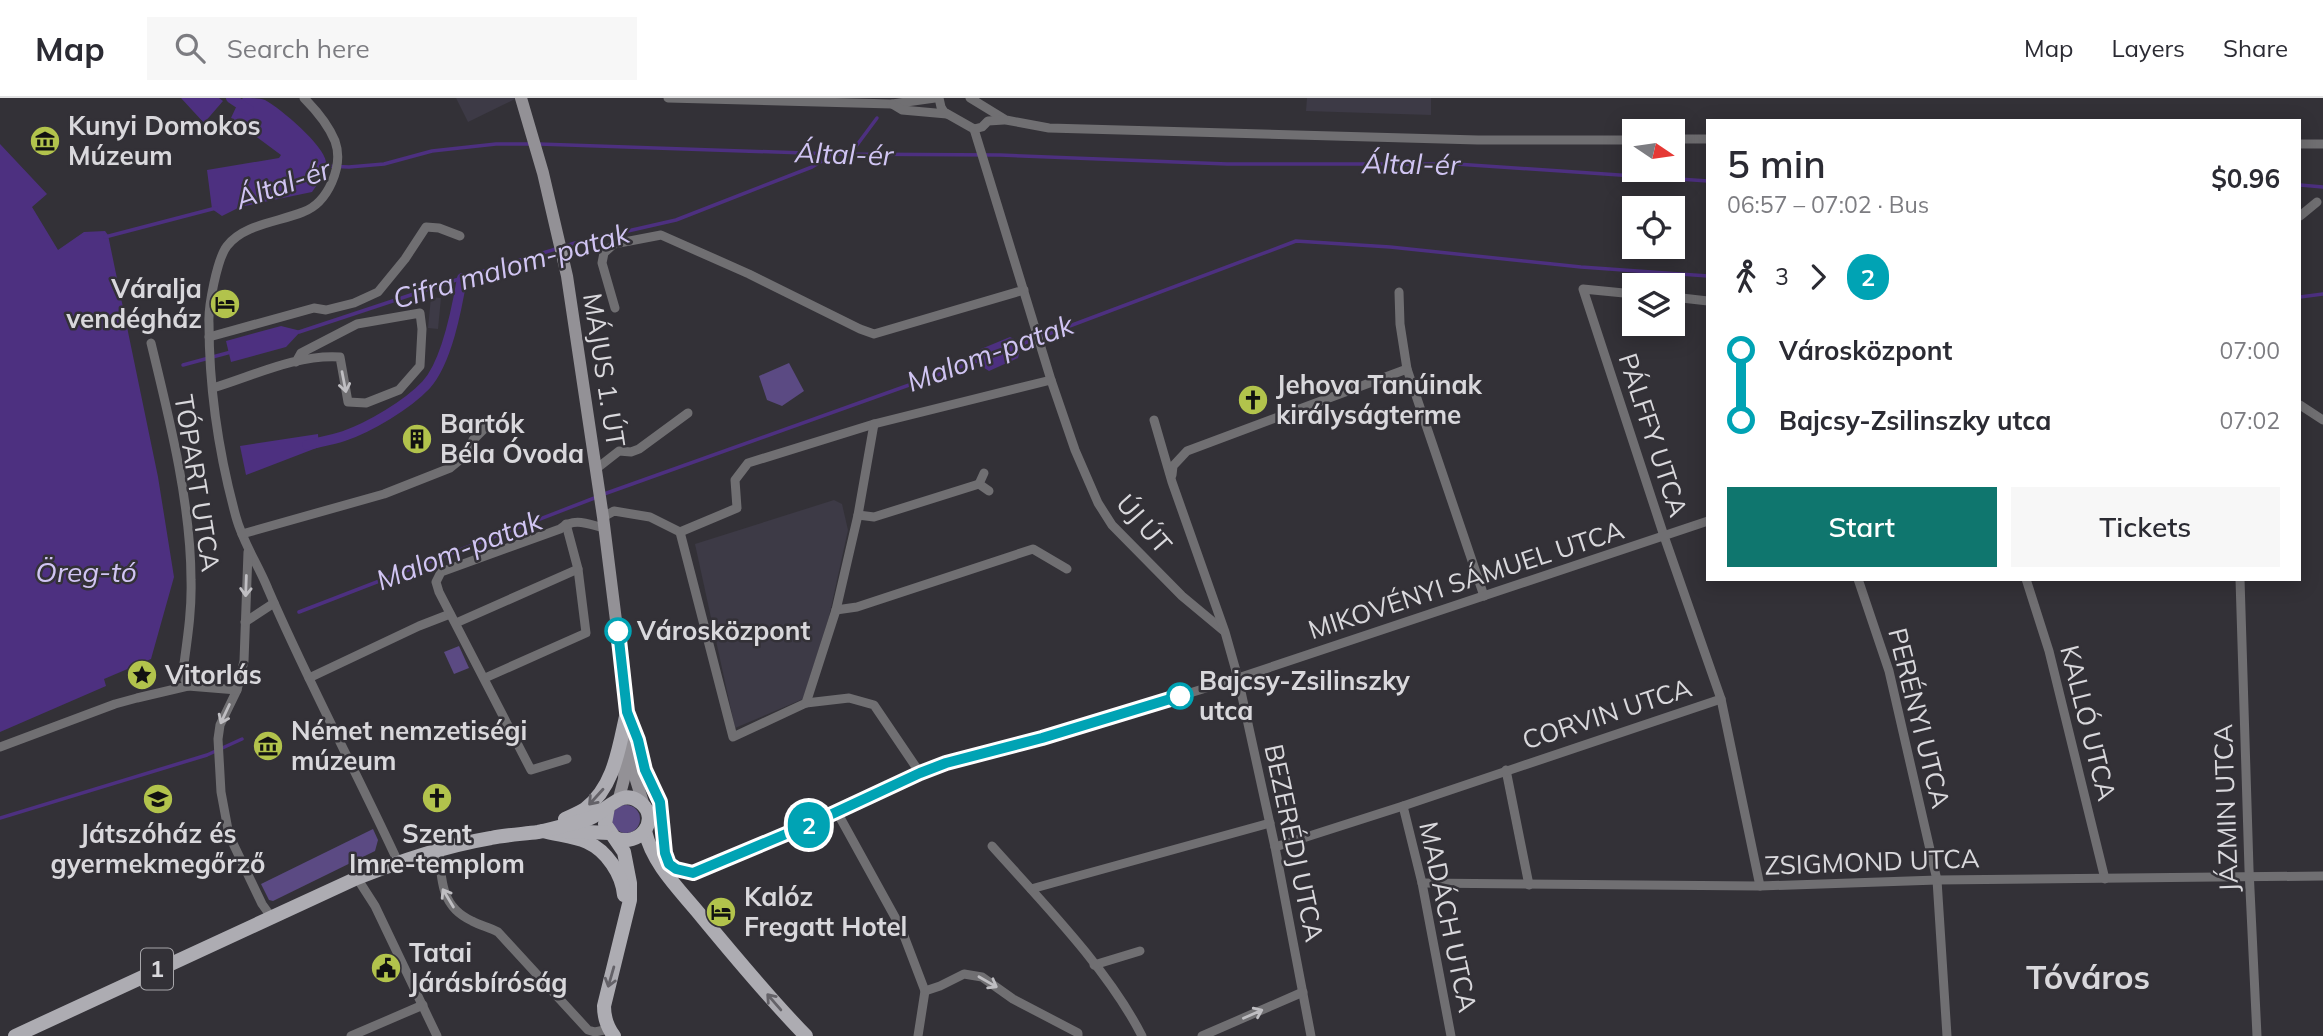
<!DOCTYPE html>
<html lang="en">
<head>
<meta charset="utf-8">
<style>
	:root { --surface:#fff; --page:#f7f7f7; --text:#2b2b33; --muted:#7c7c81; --line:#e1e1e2; --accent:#0f766e }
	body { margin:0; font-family:Mulish,sans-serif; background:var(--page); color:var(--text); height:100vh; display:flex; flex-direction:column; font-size:26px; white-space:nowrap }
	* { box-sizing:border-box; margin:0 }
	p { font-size:23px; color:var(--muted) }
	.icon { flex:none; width:38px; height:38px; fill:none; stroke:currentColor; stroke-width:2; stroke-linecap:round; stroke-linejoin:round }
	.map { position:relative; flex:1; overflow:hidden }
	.sheet { position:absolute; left:1706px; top:21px; width:595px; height:462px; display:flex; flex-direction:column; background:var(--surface); border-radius:0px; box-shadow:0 4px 18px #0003 }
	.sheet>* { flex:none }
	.badge { padding:0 14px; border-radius:23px; font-size:24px; line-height:46px }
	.needle { width:46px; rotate:103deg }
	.fabs { position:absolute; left:1622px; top:21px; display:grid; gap:14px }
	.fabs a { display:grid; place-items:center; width:63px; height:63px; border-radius:0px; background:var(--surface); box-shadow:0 4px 18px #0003; font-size:35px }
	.map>.badge { position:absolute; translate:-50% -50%; box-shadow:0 0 0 4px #fff }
	.legs { display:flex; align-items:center; gap:10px; height:77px; padding:0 21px; font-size:23px }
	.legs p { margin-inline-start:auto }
	.summary { display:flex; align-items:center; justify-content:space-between; height:119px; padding:0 21px }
	h1 { font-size:38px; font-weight:600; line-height:52px }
	.cta { display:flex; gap:14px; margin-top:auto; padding:14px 21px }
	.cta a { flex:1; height:80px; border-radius:0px; background:var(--accent); color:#fff; font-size:28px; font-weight:600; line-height:80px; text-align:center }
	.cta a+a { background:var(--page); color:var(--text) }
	ul { padding:0 21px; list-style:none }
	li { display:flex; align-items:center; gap:24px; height:70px; font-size:26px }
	li i { display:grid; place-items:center; width:10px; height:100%; margin:0 9px; background:currentColor }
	li i::after { content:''; width:18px; height:18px; margin:-9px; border:5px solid; border-radius:50%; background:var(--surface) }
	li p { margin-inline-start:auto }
	li:first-child i { background:linear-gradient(#0000 50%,currentColor 0) }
	li:last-child i { background:linear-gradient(currentColor 50%,#0000 0) }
	header { display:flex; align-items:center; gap:42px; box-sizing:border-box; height:98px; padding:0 35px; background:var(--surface); border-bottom:2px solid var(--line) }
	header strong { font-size:33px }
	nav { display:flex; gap:38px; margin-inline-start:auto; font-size:24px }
	.search { width:490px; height:63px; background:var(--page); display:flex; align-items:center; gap:18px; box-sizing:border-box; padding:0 24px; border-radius:0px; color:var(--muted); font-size:26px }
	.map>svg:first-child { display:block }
	.built { fill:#3d3a46 }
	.green { fill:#5b4a83 }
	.water { fill:#4d3080 }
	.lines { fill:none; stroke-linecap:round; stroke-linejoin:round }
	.stream { stroke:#4d3080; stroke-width:3.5 }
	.canal { stroke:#4d3080; stroke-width:10 }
	.street { stroke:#706f72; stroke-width:9 }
	.secondary { stroke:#939196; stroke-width:12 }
	.primary { stroke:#adacb2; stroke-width:14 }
	.oneway { stroke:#bfbec2 }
	.oneway2 { stroke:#646268 }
	.line-1-casing { stroke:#fff; stroke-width:16 }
	.line-1 { stroke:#00a3b4; stroke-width:10 }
	.stop-1-dot { fill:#fff; stroke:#00a3b4; stroke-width:3.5 }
	.labels { text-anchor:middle; stroke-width:5; stroke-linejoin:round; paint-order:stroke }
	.shield { fill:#333137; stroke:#a7a6aa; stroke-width:2 }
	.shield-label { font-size:24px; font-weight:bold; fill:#d9d8dc }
	.poi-label { font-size:26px; font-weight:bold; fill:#d9d8dc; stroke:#333137; text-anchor:start }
	.street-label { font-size:26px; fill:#d9d8dc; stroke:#333137 }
	.stop-label { font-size:26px; font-weight:bold; fill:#d9d8dc; stroke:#333137; text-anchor:start }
	.water-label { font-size:28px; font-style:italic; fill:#d1c5f3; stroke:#333137 }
	.district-label { font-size:33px; font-weight:bold; fill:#d9d8dc; stroke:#333137 }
</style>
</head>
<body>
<header>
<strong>Map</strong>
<div class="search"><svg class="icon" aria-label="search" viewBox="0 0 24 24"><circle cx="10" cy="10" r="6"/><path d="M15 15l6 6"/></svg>Search here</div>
<nav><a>Map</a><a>Layers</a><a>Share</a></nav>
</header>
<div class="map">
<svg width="2323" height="938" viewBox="0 0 2323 938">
	<rect width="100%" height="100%" fill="#333137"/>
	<g class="built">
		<polygon points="456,0 517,0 468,24"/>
		<polygon points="1307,0 1431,0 1431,17 1306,13"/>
		<polygon points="431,199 441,200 438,231 428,230"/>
		<polygon points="834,402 842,406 848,432 829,519 803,601 735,630 695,446"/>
	</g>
	<g class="green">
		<polygon points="789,265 804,293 782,308 767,302 759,278"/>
		<polygon points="459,548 469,570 454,576 444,554"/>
		<circle cx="626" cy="721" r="14"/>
		<polygon points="373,731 378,742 375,753 273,803 269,802 261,786"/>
	</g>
	<g class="water">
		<polygon points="181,0 219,0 223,3 204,25"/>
		<path d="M243 0C250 0 259 0 265 2 281 11 324 47 326 64 327 75 318 85 312 94L240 109 222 118 212 111 207 72 279 60 281 57 231 20 238 5Z"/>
		<polygon points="0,46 47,96 32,109 58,152 84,134 105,133 108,137 158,379 174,479 151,561 104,581 106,588 0,634"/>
		<polygon points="281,228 301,233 286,249 231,264 226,243"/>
		<polygon points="1010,239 1022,245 1018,260 989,273 975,264 981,251"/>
		<polygon points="318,336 319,349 246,377 240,348"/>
	</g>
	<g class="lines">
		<g class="stream">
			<polyline points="539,46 834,56 1000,57 1227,66 1456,66 1708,83"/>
			<polyline points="851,55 877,20"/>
			<polyline points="324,68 349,69 384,66 432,53 496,46 531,46"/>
			<polyline points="2300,87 2323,89"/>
			<polyline points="105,139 216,110"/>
			<polyline points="2300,199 2323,196"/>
			<polyline points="299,234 462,180 575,145 676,122 812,69 832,57"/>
			<polyline points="1019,247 1296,143 1390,149 1581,169 1708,178"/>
			<polyline points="183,267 231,254"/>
			<polyline points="604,396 979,262"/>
			<polyline points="299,514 597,399"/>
			<polyline points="0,720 207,657 242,641"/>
		</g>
		<g class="canal">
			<polyline points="231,0 249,12"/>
			<path d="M307 347C319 344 332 342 344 338 370 329 407 307 426 287 447 264 457 210 462 180"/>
		</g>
		<g class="street">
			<path d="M304 0C317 13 328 26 335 43 344 68 328 105 303 114 279 124 244 126 227 148 217 161 208 209 209 225 209 289 219 357 236 419 243 445 258 466 268 491 308 584 356 673 398 764"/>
			<polyline points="668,0 892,6 935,0"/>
			<polyline points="939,0 941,9 944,14 974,31"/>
			<polyline points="970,0 1006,22 1049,30 1478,42 1634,42"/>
			<polyline points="892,6 902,12 947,16"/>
			<polyline points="974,31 1051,282 1075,352 1098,405 1112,427 1182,498 1224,533"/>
			<polyline points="974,31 982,29 988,23 1004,22"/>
			<polyline points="1673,41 1708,41"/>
			<polyline points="2300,46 2323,46"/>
			<polyline points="2300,118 2317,104"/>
			<polyline points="1399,194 1400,226 1407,271 1484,498"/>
			<polyline points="1634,196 1583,191 1664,438 1721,601 1760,788"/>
			<polyline points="1673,199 1708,203"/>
			<polyline points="615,210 602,165 604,155 614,146 661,137 749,176 860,231 874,236 1024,192"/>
			<polyline points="209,239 314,210 326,212 354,205 378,194 405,161 426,129 439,130 460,138"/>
			<path d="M151 245C169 319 191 406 191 482 192 513 187 543 183 573L185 582 188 588"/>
			<path d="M213 290C253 278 297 256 340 259L348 304 366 305 399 292 420 268 422 231 420 215 357 226 301 255 296 264"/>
			<polyline points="2300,307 2323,322"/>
			<polyline points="1154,322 1172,384 1225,534 1238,580 1275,749 1311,938"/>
			<polyline points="596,371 619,353 631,354 639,351 688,315"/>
			<polyline points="984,375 979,386 989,393"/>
			<polyline points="1172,377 1173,368 1187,353 1407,271"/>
			<polyline points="858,417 874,419 979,386"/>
			<polyline points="603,419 614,413 650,419 680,434 737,410 735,382 748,365 874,326 1051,282"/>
			<polyline points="680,434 733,639 806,605 849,600 874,607 920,675"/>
			<polyline points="242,436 384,396 450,370 467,356 473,342 485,330"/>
			<polyline points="248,454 244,563 237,592 220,627 218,641 221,694 229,737 262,806 272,820"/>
			<polyline points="1858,481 1889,573 1937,782 1947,938"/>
			<polyline points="2026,481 2049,553 2105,781"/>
			<polyline points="2240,481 2249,771 2257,938"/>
			<polyline points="836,512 857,509 1033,451 1067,471"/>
			<polyline points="245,524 274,505"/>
			<polyline points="456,525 578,471"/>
			<polyline points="309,580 419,528 450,516"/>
			<polyline points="485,580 586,535 578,471 566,426"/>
			<polyline points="806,605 836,512 858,417 874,326"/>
			<polyline points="0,649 115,606 137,600 188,588 237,592"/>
			<path d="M567 661 531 672 439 494 436 484 441 474 560 431C574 419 588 426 604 430"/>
			<polyline points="1506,672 1529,787"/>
			<polyline points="1403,708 1422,785 1451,938"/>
			<polyline points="837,714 901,830 925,893 918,938"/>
			<path d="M992 748C1043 805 1108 871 1142 938"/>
			<polyline points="1275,749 1403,708 1721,601"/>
			<path d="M439 751C441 782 441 809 472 823 481 828 489 829 498 834L588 932 595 934 609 931"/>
			<polyline points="669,766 681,773 693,775 757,750 920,675 946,665 1042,641 1238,580 1708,423"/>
			<polyline points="357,780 375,808 437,938"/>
			<polyline points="1422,785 1760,788 1937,782 2323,778"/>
			<polyline points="1031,791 1270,725"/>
			<polyline points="1094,867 1140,853"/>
			<polyline points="925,893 940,888 964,876 982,879 1013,901 1078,935 1078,938"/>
			<polyline points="351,938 423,907"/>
			<polyline points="1202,938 1303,894"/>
		</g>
		<g class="secondary">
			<polyline points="521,0 543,75 567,178 603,419 636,682 644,708"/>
			<path d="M640 653C644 672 656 687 660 705 665 726 661 745 669 766"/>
			<polyline points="619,700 624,681 626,638"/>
		</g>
		<g class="primary">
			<path d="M608 709 605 726 624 754 630 785V802L604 908C604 919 607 929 614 938"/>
			<path d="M565 721C571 718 579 715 585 711 615 688 619 648 627 614"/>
			<path d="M543 733C557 737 574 738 587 744 607 753 622 776 624 797"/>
			<polyline points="564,733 609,735"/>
			<path d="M645 733C653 767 680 792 702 819 735 859 769 900 806 938"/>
			<path d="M15 938 357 780C401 763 444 748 491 740 506 737 523 736 538 734 554 731 570 726 585 722 605 717 621 687 641 705 661 722 639 750 615 740"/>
		</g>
	</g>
	<defs><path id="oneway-shaft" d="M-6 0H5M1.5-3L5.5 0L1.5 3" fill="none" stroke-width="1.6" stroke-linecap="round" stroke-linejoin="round" transform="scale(1.75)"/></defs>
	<g class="oneway">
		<use href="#oneway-shaft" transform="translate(344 284) rotate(79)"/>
		<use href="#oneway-shaft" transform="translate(246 488) rotate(92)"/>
		<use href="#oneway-shaft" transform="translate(225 616) rotate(115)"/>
		<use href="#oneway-shaft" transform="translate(448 800) rotate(-121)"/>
		<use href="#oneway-shaft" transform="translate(988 884) rotate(30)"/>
		<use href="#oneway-shaft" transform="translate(1253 916) rotate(-24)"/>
	</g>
	<g class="oneway2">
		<use href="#oneway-shaft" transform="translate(596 699) rotate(132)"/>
		<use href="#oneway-shaft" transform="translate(611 879) rotate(106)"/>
		<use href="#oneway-shaft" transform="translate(774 904) rotate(-131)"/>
	</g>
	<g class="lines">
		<g class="line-1-casing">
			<polyline id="line-1" points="618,533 627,614 638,642 645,672 660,704 665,755 669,766 676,771 693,775 817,723 920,675 946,665 1042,640 1180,598"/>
		</g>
		<use href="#line-1" class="line-1"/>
	</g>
	<defs>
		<g id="museum-disc" transform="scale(1.575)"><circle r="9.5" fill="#b2c34c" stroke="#333137"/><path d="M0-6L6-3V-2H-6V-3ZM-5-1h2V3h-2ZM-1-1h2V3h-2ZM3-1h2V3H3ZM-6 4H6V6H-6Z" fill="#111"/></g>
		<g id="hotel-disc" transform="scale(1.575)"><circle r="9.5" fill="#b2c34c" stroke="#333137"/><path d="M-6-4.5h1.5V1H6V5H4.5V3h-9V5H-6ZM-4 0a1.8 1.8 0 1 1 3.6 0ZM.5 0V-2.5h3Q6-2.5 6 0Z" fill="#111"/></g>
		<g id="church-disc" transform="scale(1.575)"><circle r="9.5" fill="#b2c34c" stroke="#333137"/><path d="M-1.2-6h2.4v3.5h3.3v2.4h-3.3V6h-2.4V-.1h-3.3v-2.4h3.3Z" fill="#111"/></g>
		<g id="building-disc" transform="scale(1.575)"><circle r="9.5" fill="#b2c34c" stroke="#333137"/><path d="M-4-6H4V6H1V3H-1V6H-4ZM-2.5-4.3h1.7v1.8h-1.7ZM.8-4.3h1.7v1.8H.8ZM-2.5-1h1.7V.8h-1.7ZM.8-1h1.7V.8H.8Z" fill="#111"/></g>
		<g id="sight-disc" transform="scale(1.575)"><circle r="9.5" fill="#b2c34c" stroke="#333137"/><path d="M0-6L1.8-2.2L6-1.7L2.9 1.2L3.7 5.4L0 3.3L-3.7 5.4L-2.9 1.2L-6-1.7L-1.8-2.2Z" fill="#111"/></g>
		<g id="school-disc" transform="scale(1.575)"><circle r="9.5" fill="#b2c34c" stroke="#333137"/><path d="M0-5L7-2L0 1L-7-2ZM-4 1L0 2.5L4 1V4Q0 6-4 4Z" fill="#111"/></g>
		<g id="civic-disc" transform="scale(1.575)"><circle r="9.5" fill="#b2c34c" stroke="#333137"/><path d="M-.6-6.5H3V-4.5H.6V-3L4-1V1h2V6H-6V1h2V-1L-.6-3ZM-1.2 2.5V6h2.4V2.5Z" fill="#111"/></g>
	</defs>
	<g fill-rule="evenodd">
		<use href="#museum-disc" x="45" y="43"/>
		<use href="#hotel-disc" x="225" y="206"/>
		<use href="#church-disc" x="1253" y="302"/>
		<use href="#building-disc" x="417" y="341"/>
		<use href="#sight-disc" x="142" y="577"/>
		<use href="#museum-disc" x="268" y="648"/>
		<use href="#church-disc" x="437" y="700"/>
		<use href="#school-disc" x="158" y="701"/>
		<use href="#hotel-disc" x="721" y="814"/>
		<use href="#civic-disc" x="386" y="870"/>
	</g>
	<g class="stop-1-dot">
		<circle cx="618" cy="533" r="12"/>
		<circle cx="1180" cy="598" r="12"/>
	</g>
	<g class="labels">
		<rect class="shield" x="141" y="850.5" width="32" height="41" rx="5"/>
		<g class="shield-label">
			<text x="157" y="879">1</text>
		</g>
		<g class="poi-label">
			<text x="68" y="37">Kunyi Domokos<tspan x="68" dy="30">Múzeum</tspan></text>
			<text x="202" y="200" text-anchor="end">Váralja<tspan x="202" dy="30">vendégház</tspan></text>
			<text x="1276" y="296">Jehova Tanúinak<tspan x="1276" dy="30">királyságterme</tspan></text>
			<text x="440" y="335">Bartók<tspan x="440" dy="30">Béla Óvoda</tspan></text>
			<text x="165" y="586">Vitorlás</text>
			<text x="291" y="642">Német nemzetiségi<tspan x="291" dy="30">múzeum</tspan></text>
			<text x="158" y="745" text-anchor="middle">Játszóház és<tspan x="158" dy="30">gyermekmegőrző</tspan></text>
			<text x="437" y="745" text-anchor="middle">Szent<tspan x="437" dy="30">Imre-templom</tspan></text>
			<text x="744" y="808">Kalóz<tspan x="744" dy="30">Fregatt Hotel</tspan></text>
			<text x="409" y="864">Tatai<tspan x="409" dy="30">Járásbíróság</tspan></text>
		</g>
		<g class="street-label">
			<text transform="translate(604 272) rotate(81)" y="9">MÁJUS 1. ÚT</text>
			<text transform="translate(1653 337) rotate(72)" y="9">PÁLFFY UTCA</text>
			<text transform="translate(197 385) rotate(81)" y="9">TÓPART UTCA</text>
			<text transform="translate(1144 426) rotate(49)" y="9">ÚJ ÚT</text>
			<text transform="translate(1466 482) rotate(-18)" y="9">MIKOVÉNYI SÁMUEL UTCA</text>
			<text transform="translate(1607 616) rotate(-18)" y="9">CORVIN UTCA</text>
			<text transform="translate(1919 620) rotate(76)" y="9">PERÉNYI UTCA</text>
			<text transform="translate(2088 625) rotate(76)" y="9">KALLÓ UTCA</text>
			<text transform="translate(2226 710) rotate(-92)" y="9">JÁZMIN UTCA</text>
			<text transform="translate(1294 745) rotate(78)" y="9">BEZERÉDJ UTCA</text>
			<text transform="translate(1872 764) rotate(-2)" y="9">ZSIGMOND UTCA</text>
			<text transform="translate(1448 819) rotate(78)" y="9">MADÁCH UTCA</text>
		</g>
		<g class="stop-label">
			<text x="637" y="542">Városközpont</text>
			<text x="1199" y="592">Bajcsy-Zsilinszky<tspan x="1199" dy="30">utca</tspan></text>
		</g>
		<g class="water-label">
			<text transform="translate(844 56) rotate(2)" y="10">Által-ér</text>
			<text transform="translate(1411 66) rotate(1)" y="10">Által-ér</text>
			<text transform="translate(283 86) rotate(-19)" y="10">Által-ér</text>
			<text transform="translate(511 168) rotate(-16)" y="10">Cifra malom-patak</text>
			<text transform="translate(990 255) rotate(-20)" y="10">Malom-patak</text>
			<text transform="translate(459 452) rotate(-21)" y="10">Malom-patak</text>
			<text x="86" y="484">Öreg-tó</text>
		</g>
		<g class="district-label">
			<text x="2088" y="891">Tóváros</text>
		</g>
	</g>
</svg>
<div class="fabs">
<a><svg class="needle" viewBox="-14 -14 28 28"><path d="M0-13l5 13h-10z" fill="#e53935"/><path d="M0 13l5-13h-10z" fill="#7c7c81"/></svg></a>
<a><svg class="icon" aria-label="locate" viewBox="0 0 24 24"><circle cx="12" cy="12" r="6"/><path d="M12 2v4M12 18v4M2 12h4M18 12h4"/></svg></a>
<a><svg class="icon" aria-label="layers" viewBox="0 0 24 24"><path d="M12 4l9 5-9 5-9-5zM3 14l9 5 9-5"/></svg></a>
</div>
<b class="badge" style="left:809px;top:727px;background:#00a3b4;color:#fff">2</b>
<section class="sheet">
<div class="summary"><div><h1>5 min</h1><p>06:57 – 07:02 · Bus</p></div><b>$0.96</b></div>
<div class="legs"><svg class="icon" aria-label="walk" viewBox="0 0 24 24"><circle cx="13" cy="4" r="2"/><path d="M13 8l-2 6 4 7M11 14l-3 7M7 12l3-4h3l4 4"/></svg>3<svg class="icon" aria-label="forward" viewBox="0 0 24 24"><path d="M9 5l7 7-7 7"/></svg><b class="badge" style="background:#00a3b4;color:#fff">2</b></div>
<ul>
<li><i style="color:#00a3b4"></i><b>Városközpont</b><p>07:00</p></li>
<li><i style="color:#00a3b4"></i><b>Bajcsy-Zsilinszky utca</b><p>07:02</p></li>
</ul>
<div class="cta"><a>Start</a><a>Tickets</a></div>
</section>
</div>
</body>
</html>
